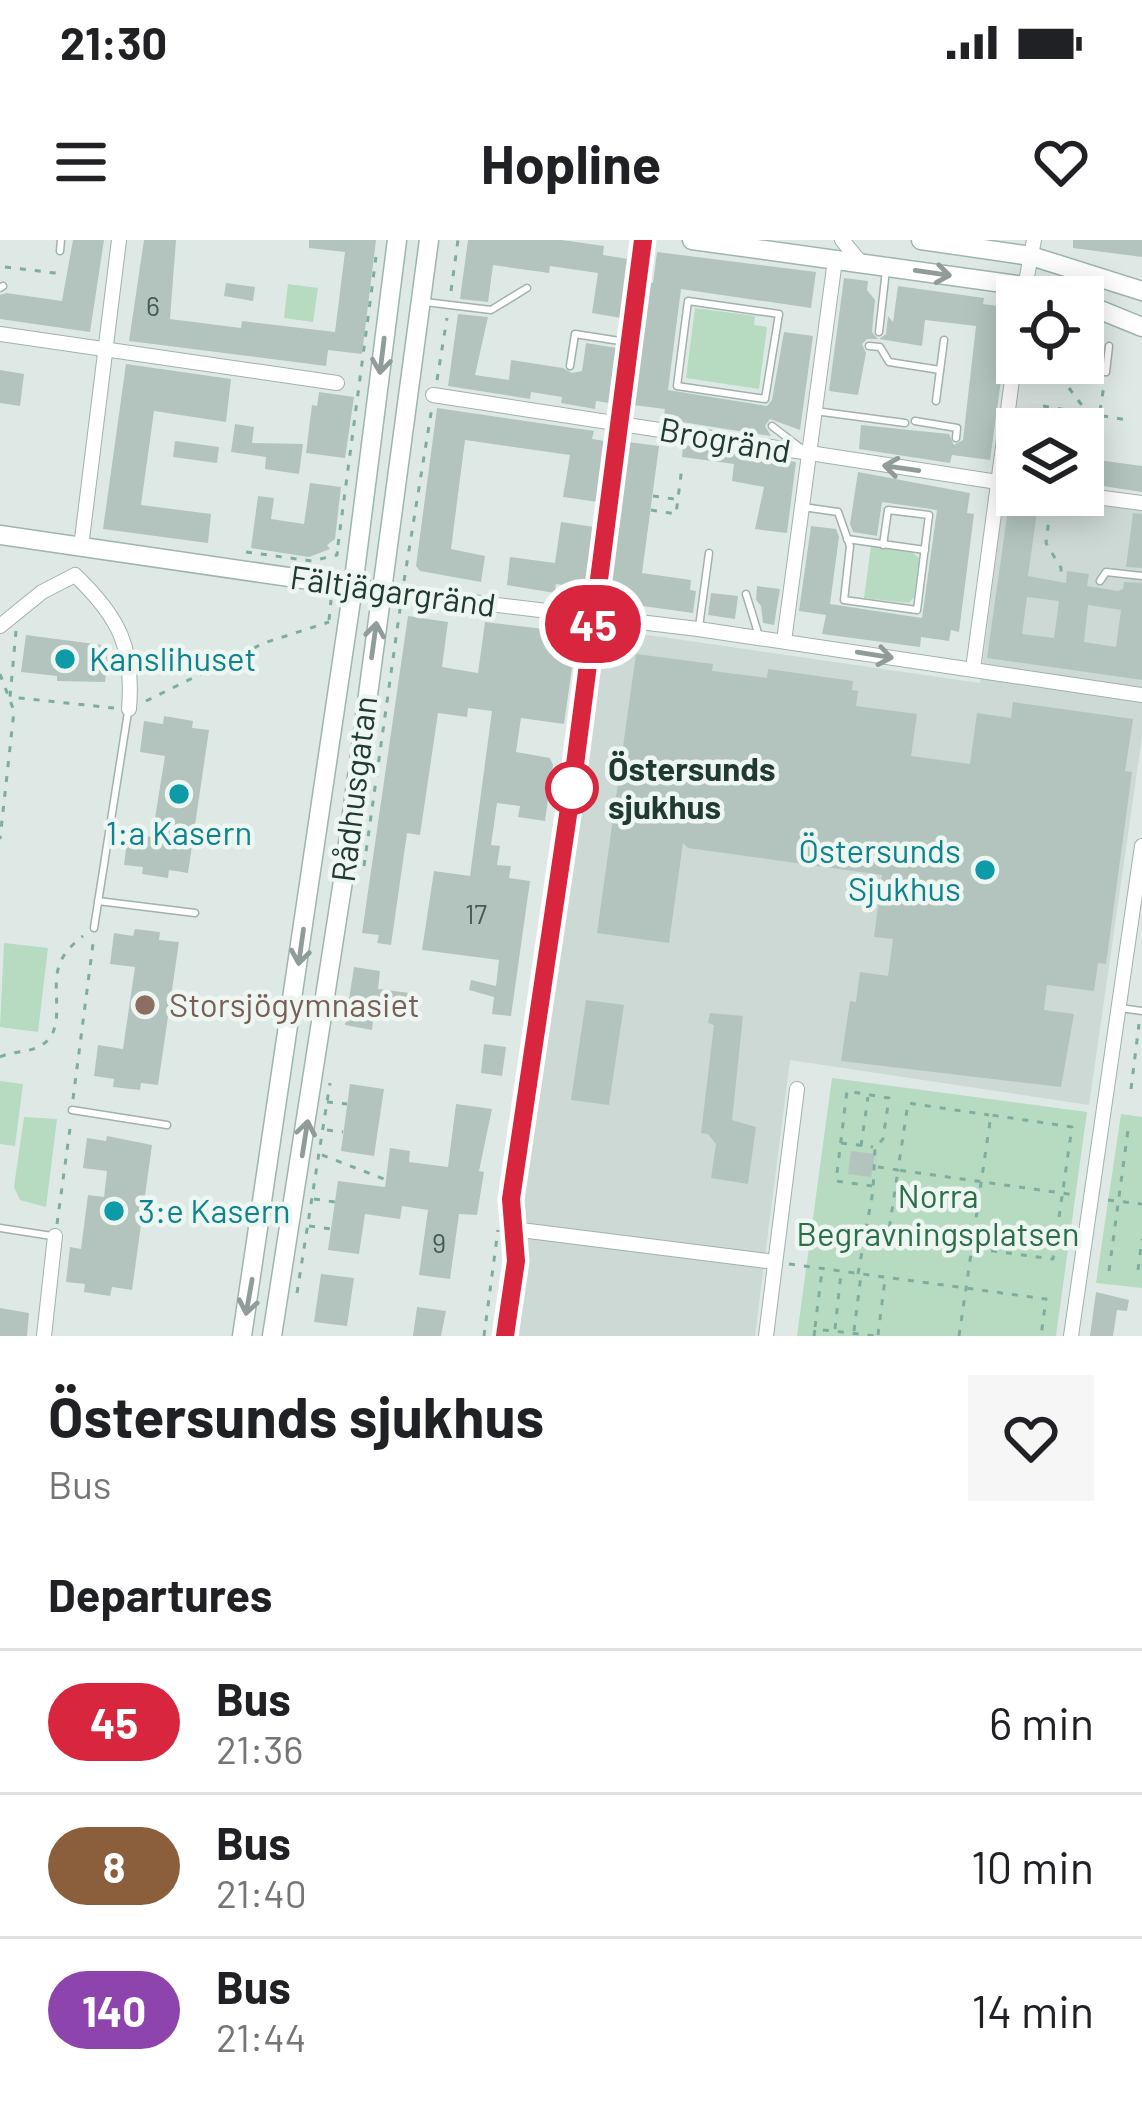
<!DOCTYPE html>
<html lang="en">
<head>
<meta charset="utf-8">
<style>
	:root { --surface:#fff; --page:#f6f6f6; --text:#202124; --muted:#757577; --line:#e0e0e0 }
	body { margin:0; font-family:Barlow,sans-serif; background:var(--page); color:var(--text); height:100vh; display:flex; flex-direction:column; font-size:45px; white-space:nowrap }
	* { box-sizing:border-box; margin:0 }
	p { font-size:39px; color:var(--muted) }
	.icon { flex:none; width:66px; height:66px; fill:none; stroke:currentColor; stroke-width:2; stroke-linecap:round; stroke-linejoin:round }
	.map { position:relative; height:1096px; overflow:hidden }
	.side { display:flex; flex-direction:column; background:var(--surface); flex:1 }
	.side>* { flex:none }
	.badge { padding:0 24px; border-radius:39px; font-size:42px; line-height:78px }
	.buttons { position:absolute; left:996px; top:36px; display:grid; gap:24px }
	.buttons a { display:grid; place-items:center; width:108px; height:108px; border-radius:0px; background:var(--surface); box-shadow:0 6px 30px #0003; font-size:60px }
	.map>.badge { position:absolute; translate:-50% -50%; box-shadow:0 0 0 6px #fff }
	h2 { padding:0 48px; font-size:45px; line-height:108px }
	.round { display:grid; place-items:center; flex:none; width:126px; height:126px; border-radius:0px; background:var(--page) }
	.head { display:flex; align-items:center; justify-content:space-between; height:204px; padding:0 48px }
	h1 { font-size:57px; font-weight:700; line-height:90px }
	ul { padding:0; list-style:none }
	li { display:flex; align-items:center; gap:36px; height:144px; padding:0 48px; border-top:3px solid var(--line) }
	li div { flex:1 }
	li b { display:block; font-size:45px }
	li em { font-style:normal }
	li .badge { min-width:132px; font-weight:700; text-align:center }
	.status { display:flex; justify-content:space-between; align-items:center; height:84px; padding:0 60px; background:var(--surface); direction:ltr }
	.status svg { height:33px; fill:currentColor }
	header { display:flex; justify-content:space-between; align-items:center; height:156px; padding:0 48px; background:var(--surface); font-size:54px; font-weight:700 }
	.map>svg:first-child { display:block }
	.built { fill:#ccd9d4 }
	.green { fill:#b6dbc1 }
	.building { fill:#b3c4be; fill-rule:evenodd }
	.lines { fill:none; stroke-linecap:round; stroke-linejoin:round }
	.lane-casing { stroke:#a1b1ac; stroke-width:9 }
	.street-casing { stroke:#a1b1ac; stroke-width:16 }
	.secondary-casing { stroke:#9db5ad; stroke-width:21 }
	.path { stroke:#7eada0; stroke-width:3; stroke-dasharray:6 9; stroke-linecap:butt }
	.lane { stroke:#fff; stroke-width:6 }
	.street { stroke:#fff; stroke-width:14 }
	.secondary { stroke:#fff; stroke-width:18 }
	.oneway { stroke:#909c99 }
	.line-casing { stroke:#fff; stroke-width:27 }
	.line { stroke:#d7263d; stroke-width:18 }
	.culture-dot { fill:#0f9aa8; stroke:#eef6f2; stroke-width:4.5 }
	.stop-dot { fill:#fff; stroke:#d7263d; stroke-width:6 }
	.education-dot { fill:#8d6e63; stroke:#eef6f2; stroke-width:4.5 }
	.labels { text-anchor:middle; stroke-width:9; stroke-linejoin:round; paint-order:stroke }
	.number-label { font-size:27px; fill:#455c56 }
	.street-label { font-size:33px; fill:#203933; stroke:#eef6f2 }
	.culture-label { font-size:33px; fill:#0d838f; stroke:#eef6f2; text-anchor:start }
	.stop-label { font-size:33px; font-weight:bold; fill:#203933; stroke:#eef6f2; text-anchor:start }
	.education-label { font-size:33px; fill:#785e54; stroke:#eef6f2; text-anchor:start }
	.park-label { font-size:33px; fill:#2a6f47; stroke:#eef6f2 }
</style>
</head>
<body>
<div class="status"><b>21:30</b><svg viewBox="0 0 49 12"><path d="M0 12V9h3v3zM5 12V6h3v6zM10 12V3h3v9zM15 12V0h3v12zM26 1h20v11H26zM47 4h2v5h-2z"/></svg></div>
<header><svg class="icon" aria-label="menu" viewBox="0 0 24 24"><path d="M4 6h16M4 12h16M4 18h16"/></svg>Hopline<svg class="icon" aria-label="heart" viewBox="0 0 24 24"><path d="M12 20l-8-8c-3-5 5-10 8-4 3-6 11-1 8 4z"/></svg></header>
<div class="map">
<svg width="1142" height="1096" viewBox="0 0 1142 1096">
	<rect width="100%" height="100%" fill="#dee9e5"/>
	<polygon class="built" points="1005,246 1017,248 1017,255 1065,255 1142,266 1142,497 1089,865 790,820 755,1096 515,1096 527,1004 522,978 606,389 980,443"/>
	<g class="green">
		<polygon points="288,44 318,48 313,82 284,78"/>
		<polygon points="695,68 755,76 754,85 767,87 759,149 686,138"/>
		<polygon points="871,306 913,313 919,318 914,357 909,363 864,358"/>
		<polygon points="4,703 48,708 38,792 0,787"/>
		<polygon points="832,838 1087,872 1056,1096 797,1096"/>
		<polygon points="0,841 23,844 15,906 0,904"/>
		<polygon points="1121,874 1142,877 1142,1048 1096,1043"/>
		<polygon points="24,877 57,879 46,967 20,960 14,947"/>
	</g>
	<g class="building">
		<polygon points="73,0 104,0 90,92 0,79 0,55 6,53 62,61"/>
		<polygon points="144,0 176,0 170,79 241,88 242,81 335,92 345,12 309,8 309,0 376,0 362,114 328,110 326,126 129,101"/>
		<polygon points="468,0 562,0 604,6 603,15 628,19 621,78 592,73 598,33 550,26 549,33 493,25 488,62 460,59"/>
		<polygon points="1073,0 1142,0 1142,17 1073,8"/>
		<polygon points="657,12 816,32 811,68 681,49 668,150 767,166 772,160 784,92 813,96 800,190 770,179 765,186 771,196 663,179 665,169 633,165 649,42 653,43"/>
		<polygon points="844,38 868,41 867,50 875,60 872,92 878,99 867,99 862,104 866,113 858,155 829,151"/>
		<polygon points="226,43 255,47 253,61 224,56"/>
		<polygon points="898,46 984,58 983,64 1011,68 990,220 952,215 950,223 859,209 861,185 949,194 954,205 963,200 976,86 925,80 922,106 879,99 886,94 888,76 893,82"/>
		<polygon points="458,74 488,77 475,135 509,140 511,120 563,128 572,133 582,131 586,103 617,108 609,163 596,161 595,169 561,163 562,157 531,152 530,159 448,146"/>
		<polygon points="126,124 231,139 226,182 154,171 141,265 211,274 208,303 103,289"/>
		<polygon points="0,130 24,134 20,166 0,163"/>
		<polygon points="319,152 354,157 345,218 306,213 312,165 317,166"/>
		<polygon points="437,168 594,191 592,199 606,201 598,262 563,257 570,215 465,200 451,309 485,316 481,342 420,331 416,326"/>
		<polygon points="1029,176 1065,181 1064,189 1027,189"/>
		<polygon points="235,184 254,187 252,203 303,204 299,234 265,229 266,217 231,212"/>
		<polygon points="175,201 219,207 217,223 173,217"/>
		<polygon points="628,202 659,206 642,333 691,340 690,350 696,351 693,373 607,361"/>
		<polygon points="683,205 796,222 787,293 755,289 764,247 732,241 734,224 682,217"/>
		<polygon points="1083,218 1142,226 1142,252 1083,243"/>
		<polygon points="858,232 970,253 967,273 974,274 959,392 951,390 949,401 921,397 920,407 822,394 826,375 799,371 811,286 836,289 839,297 830,364 922,378 937,270 882,262 877,296 853,292 850,284"/>
		<polygon points="310,243 341,247 335,299 327,305 330,309 309,317 251,308 258,256 274,258 271,279 304,284"/>
		<path d="M1010 255 1039 257 1028 336 1066 343 1067 331 1089 334 1087 346 1118 351 1123 349 1124 342 1142 343V440L987 418ZM1027 357 1059 361 1054 398 1022 394ZM1088 365 1121 370 1116 407 1084 402Z"/>
		<polygon points="1133,273 1142,274 1142,328 1126,327"/>
		<polygon points="561,282 594,287 586,348 556,344 555,353 507,345 510,317 555,323"/>
		<polygon points="757,346 780,349 774,385 763,383 761,366 756,360"/>
		<polygon points="711,353 738,356 735,379 708,375"/>
		<polygon points="408,376 448,382 442,427 478,433 485,382 577,393 564,484 521,478 516,512 550,518 553,525 545,581 518,577 520,566 497,563 491,605 500,606 497,625 511,626 509,638 530,641 511,776 492,774 494,757 469,750 471,740 496,746 499,720 422,710 434,631 470,636 492,471 468,468 467,477 438,473 420,595 407,593 391,705 377,703 379,695 362,693"/>
		<polygon points="26,395 110,406 105,442 57,441 57,436 21,432"/>
		<polygon points="636,414 713,424 712,431 767,438 768,429 853,441 852,450 858,451 856,466 917,474 911,516 970,524 977,473 1011,478 1013,462 1133,479 1125,531 1132,532 1106,724 1098,723 1094,751 1047,745 1044,770 1074,774 1061,847 841,821 850,761 856,762 860,732 888,736 893,699 874,697 882,635 688,608 683,603 669,703 597,693"/>
		<polygon points="164,476 193,481 192,488 209,490 188,633 169,630 168,638 142,634 143,627 124,625 128,593 152,597 165,516 140,512 144,481 163,484"/>
		<polygon points="135,689 160,692 159,700 179,702 158,845 141,843 140,850 113,847 114,839 94,836 98,805 123,809 135,727 110,724 114,693 133,696"/>
		<polygon points="354,727 380,731 378,749 418,754 416,777 374,771 372,790 345,785"/>
		<polygon points="586,760 624,765 609,865 571,860"/>
		<polygon points="710,773 743,776 732,880 756,887 748,944 711,938 716,904 708,894 701,893 714,785 708,783"/>
		<polygon points="484,804 506,807 502,836 481,833"/>
		<polygon points="350,844 384,849 374,916 341,911"/>
		<polygon points="456,864 492,869 479,931 484,932 477,975 459,974 450,1039 419,1035 428,970 402,966 400,979 365,974 359,1014 328,1010 338,941 385,947 390,908 410,911 409,922 448,927"/>
		<polygon points="107,896 152,905 132,1050 112,1047 110,1056 84,1052 85,1044 66,1042 70,1007 81,1009 88,955 104,957 107,931 83,928 87,898 106,901"/>
		<polygon points="851,911 875,914 871,937 848,934"/>
		<polygon points="321,1034 354,1038 347,1086 314,1082"/>
		<polygon points="1096,1052 1129,1060 1127,1071 1117,1070 1113,1096 1090,1096"/>
		<polygon points="417,1067 446,1071 441,1096 413,1096"/>
		<polygon points="0,1068 29,1073 27,1096 0,1096"/>
	</g>
	<g class="lines">
		<g class="lane-casing">
			<g id="lane">
				<polyline points="60,11 61,0"/>
				<polyline points="0,48 3,46"/>
				<polygon points="688,61 779,74 765,159 677,146"/>
				<polyline points="425,62 491,70 527,48"/>
				<polyline points="879,92 886,30"/>
				<polyline points="869,106 880,107 889,122 940,130"/>
				<polyline points="1048,123 1106,132 1109,106"/>
				<polyline points="570,126 575,94 626,102"/>
				<polyline points="936,161 944,100"/>
				<polyline points="815,171 905,183"/>
				<polyline points="915,181 957,188 956,198"/>
				<polyline points="772,186 798,206"/>
				<polyline points="803,267 838,272 850,306 844,360 917,370 929,275 888,270 883,305"/>
				<polyline points="847,299 925,310"/>
				<polyline points="1100,341 1106,332 1142,336"/>
				<polyline points="746,354 759,396"/>
				<polyline points="699,387 709,313"/>
				<polyline points="98,661 195,673"/>
				<polyline points="94,688 128,472"/>
				<polyline points="1120,768 1142,771"/>
				<polyline points="72,870 167,885"/>
				<polyline points="0,988 52,996"/>
			</g>
		</g>
		<g class="street-casing">
			<g id="street">
				<polyline points="842,0 861,23"/>
				<polyline points="1023,57 1034,0"/>
				<polyline points="0,94 337,143"/>
				<polyline points="433,155 1017,245"/>
				<polyline points="1081,255 1142,263"/>
				<polyline points="81,307 119,0"/>
				<polyline points="381,351 698,389 1142,455"/>
				<polyline points="594,377 643,0"/>
				<path d="M0 386 42 352 75 335C120 378 134 408 129 469"/>
				<polyline points="784,401 835,20"/>
				<polyline points="973,429 1017,103"/>
				<polyline points="513,989 775,1022"/>
				<polyline points="44,1096 55,996"/>
				<polyline points="505,1096 516,1021 511,959 548,717"/>
				<polyline points="766,1096 797,849"/>
				<polyline points="1071,1096 1142,606"/>
			</g>
		</g>
		<g class="secondary-casing">
			<g id="secondary">
				<polyline points="692,0 1024,46 1062,57"/>
				<polyline points="921,0 1031,16 1142,51"/>
				<polyline points="1083,63 1142,87"/>
				<polyline points="0,295 364,348"/>
				<polyline points="242,1096 353,347 397,0"/>
				<polyline points="272,1096 343,641 429,0"/>
			</g>
		</g>
		<g class="path">
			<polyline points="5,27 63,34"/>
			<polyline points="451,51 458,0"/>
			<polyline points="1060,136 1087,172"/>
			<polyline points="437,140 447,78"/>
			<polyline points="1043,166 1128,180"/>
			<polyline points="1100,171 1104,145"/>
			<polyline points="1052,255 1046,303 1061,328 1061,334"/>
			<polyline points="653,256 674,259"/>
			<polyline points="651,270 676,274 682,227"/>
			<polyline points="338,305 376,17"/>
			<polyline points="246,312 312,321 337,315 338,307 341,307"/>
			<polyline points="404,341 432,167"/>
			<polyline points="329,380 331,360"/>
			<polyline points="16,391 10,457 114,468"/>
			<polyline points="0,434 14,471 0,599"/>
			<polyline points="146,461 264,403 329,382"/>
			<polyline points="364,626 400,369"/>
			<path d="M0 817C12 811 26 813 38 807 69 793 50 751 59 726 63 713 73 704 83 696"/>
			<polyline points="1131,849 1139,784"/>
			<polyline points="73,859 94,696"/>
			<polyline points="327,862 347,864"/>
			<polyline points="327,890 343,892"/>
			<polyline points="841,903 873,907"/>
			<polyline points="861,906 868,857"/>
			<polyline points="322,915 384,939"/>
			<polyline points="878,927 898,930 908,863 989,875"/>
			<polyline points="314,959 335,962"/>
			<polyline points="1108,960 1142,964"/>
			<polyline points="57,984 71,881"/>
			<polyline points="309,986 331,989"/>
			<polyline points="789,1024 1046,1059 1041,1096"/>
			<polyline points="1138,1030 1142,999"/>
			<polyline points="1109,1031 1128,890"/>
			<polyline points="858,1034 873,951 875,908 883,899 889,858 847,851 836,941 872,946"/>
			<polyline points="297,1053 330,843"/>
			<polyline points="815,1087 822,1031"/>
			<polyline points="835,1089 841,1033"/>
			<polyline points="854,1091 861,1035"/>
			<polyline points="878,1095 885,1039"/>
			<polyline points="484,1096 498,990"/>
			<polyline points="814,1096 815,1089 876,1096"/>
			<path d="M959 1096C970 1022 980 949 991 875L1072 887 1053 1019 888 997 898 930 1062 953 1075 955"/>
		</g>
		<use href="#lane" class="lane"/>
		<use href="#street" class="street"/>
		<use href="#secondary" class="secondary"/>
	</g>
	<defs><path id="oneway-shaft" d="M-6 0H5M1.5-3L5.5 0L1.5 3" fill="none" stroke-width="1.6" stroke-linecap="round" stroke-linejoin="round" transform="scale(3)"/></defs>
	<g class="oneway">
		<use href="#oneway-shaft" transform="translate(933 33) rotate(8)"/>
		<use href="#oneway-shaft" transform="translate(382 116) rotate(97)"/>
		<use href="#oneway-shaft" transform="translate(901 228) rotate(-172)"/>
		<use href="#oneway-shaft" transform="translate(374 400) rotate(-82)"/>
		<use href="#oneway-shaft" transform="translate(875 415) rotate(9)"/>
		<use href="#oneway-shaft" transform="translate(301 707) rotate(98)"/>
		<use href="#oneway-shaft" transform="translate(305 898) rotate(-81)"/>
		<use href="#oneway-shaft" transform="translate(249 1057) rotate(100)"/>
	</g>
	<g class="lines">
		<g class="line-casing">
			<polyline id="line" points="505,1096 516,1021 511,959 572,548 643,0"/>
		</g>
		<use href="#line" class="line"/>
	</g>
	<g class="culture-dot">
		<circle cx="65" cy="419" r="12"/>
		<circle cx="179" cy="554" r="12"/>
		<circle cx="985" cy="630" r="12"/>
		<circle cx="114" cy="971" r="12"/>
	</g>
	<circle class="stop-dot" cx="572" cy="548" r="24"/>
	<circle class="education-dot" cx="145" cy="765" r="12"/>
	<g class="labels">
		<g class="number-label">
			<text x="153" y="76">6</text>
			<text x="476" y="684">17</text>
			<text x="439" y="1013">9</text>
		</g>
		<g class="street-label">
			<text transform="translate(725 200) rotate(10)" y="12">Brogränd</text>
			<text transform="translate(393 351) rotate(8)" y="12">Fältjägargränd</text>
			<text transform="translate(354 549) rotate(-83)" y="12">Rådhusgatan</text>
		</g>
		<g class="culture-label">
			<text x="89" y="431">Kanslihuset</text>
			<text x="179" y="605" text-anchor="middle">1:a Kasern</text>
			<text x="961" y="623" text-anchor="end">Östersunds<tspan x="961" dy="38">Sjukhus</tspan></text>
			<text x="138" y="983">3:e Kasern</text>
		</g>
		<g class="stop-label">
			<text x="608" y="541">Östersunds<tspan x="608" dy="38">sjukhus</tspan></text>
		</g>
		<g class="education-label">
			<text x="169" y="777">Storsjögymnasiet</text>
		</g>
		<g class="park-label">
			<text x="938" y="968">Norra<tspan x="938" dy="38">Begravningsplatsen</tspan></text>
		</g>
	</g>
</svg>
<div class="buttons">
<a><svg class="icon" aria-label="locate" viewBox="0 0 24 24"><circle cx="12" cy="12" r="6"/><path d="M12 2v4M12 18v4M2 12h4M18 12h4"/></svg></a>
<a><svg class="icon" aria-label="layers" viewBox="0 0 24 24"><path d="M12 4l9 5-9 5-9-5zM3 14l9 5 9-5"/></svg></a>
</div>
<b class="badge" style="left:593px;top:384px;background:#d7263d;color:#fff">45</b>
</div>
<section class="side">
<div class="head"><div><h1>Östersunds sjukhus</h1><p>Bus</p></div><a class="round"><svg class="icon" aria-label="heart" viewBox="0 0 24 24"><path d="M12 20l-8-8c-3-5 5-10 8-4 3-6 11-1 8 4z"/></svg></a></div>
<h2>Departures</h2>
<ul>
<li><span class="badge" style="background:#d7263d;color:#fff">45</span><div><b>Bus</b><p>21:36</p></div><em>6 min</em></li>
<li><span class="badge" style="background:#8b5e3c;color:#fff">8</span><div><b>Bus</b><p>21:40</p></div><em>10 min</em></li>
<li><span class="badge" style="background:#8e44ad;color:#fff">140</span><div><b>Bus</b><p>21:44</p></div><em>14 min</em></li>
</ul>
</section>
</body>
</html>
